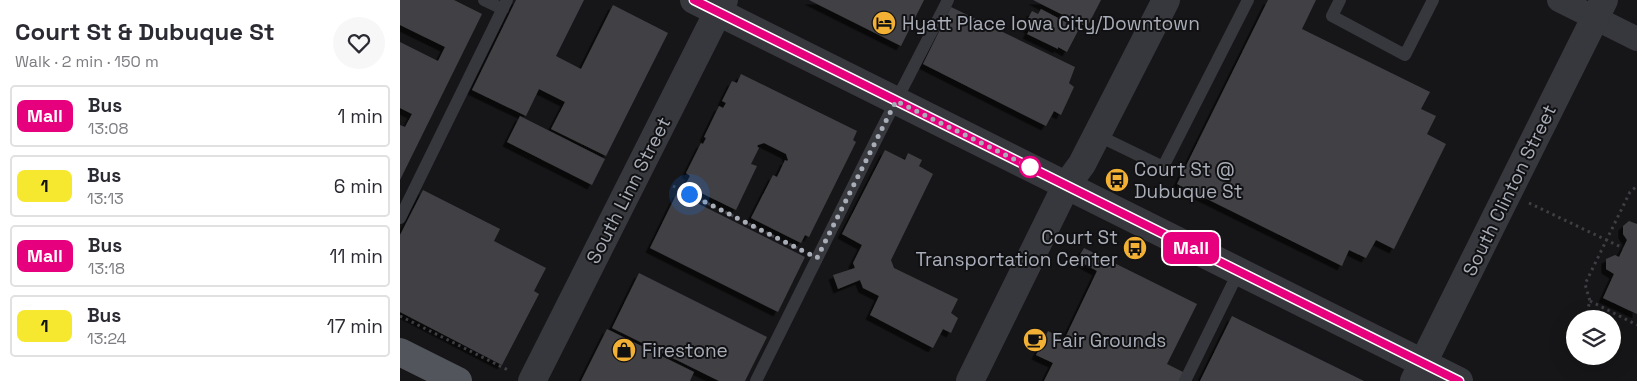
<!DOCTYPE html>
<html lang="en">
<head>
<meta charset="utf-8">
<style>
	:root { --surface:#fff; --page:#f7f7f7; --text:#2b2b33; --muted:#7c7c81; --line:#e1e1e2 }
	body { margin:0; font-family:"Space Grotesk",sans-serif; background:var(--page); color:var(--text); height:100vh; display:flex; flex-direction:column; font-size:19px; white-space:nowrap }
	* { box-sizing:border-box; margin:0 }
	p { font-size:16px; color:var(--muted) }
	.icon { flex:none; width:28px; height:28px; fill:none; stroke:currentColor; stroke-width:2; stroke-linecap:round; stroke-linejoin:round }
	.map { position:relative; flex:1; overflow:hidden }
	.sheet { display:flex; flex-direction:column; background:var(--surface); width:400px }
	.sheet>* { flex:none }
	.badge { padding:0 10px; border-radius:8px; font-size:18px; line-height:32px }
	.fabs { position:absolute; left:1166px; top:310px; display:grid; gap:10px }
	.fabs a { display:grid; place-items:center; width:55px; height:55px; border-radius:50%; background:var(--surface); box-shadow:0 5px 20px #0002; font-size:25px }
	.you { position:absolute; width:25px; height:25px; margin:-12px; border:4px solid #fff; border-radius:50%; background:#1a73e8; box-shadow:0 0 0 8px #1a73e833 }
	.map>.badge { position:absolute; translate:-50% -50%; box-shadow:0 0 0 2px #fff }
	.round { display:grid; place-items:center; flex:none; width:52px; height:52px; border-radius:26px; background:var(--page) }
	.overview { display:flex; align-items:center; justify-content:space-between; height:85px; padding:0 15px }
	h1 { font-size:24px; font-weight:800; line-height:38px }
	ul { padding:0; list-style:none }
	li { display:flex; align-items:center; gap:15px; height:62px; margin:0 10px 8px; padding:0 5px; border:2px solid var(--line); border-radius:5px }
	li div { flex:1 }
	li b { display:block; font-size:19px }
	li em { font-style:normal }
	li .badge { min-width:55px; font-weight:700; text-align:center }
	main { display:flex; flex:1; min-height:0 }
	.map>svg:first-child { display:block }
	.building { fill:#404145; filter:url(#shadow) }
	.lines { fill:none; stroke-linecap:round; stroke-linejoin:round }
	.path { stroke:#3d3f44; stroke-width:3; stroke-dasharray:2.5 4; stroke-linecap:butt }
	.service { stroke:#37383d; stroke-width:12 }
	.minor { stroke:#37383d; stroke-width:24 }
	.tertiary { stroke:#37383d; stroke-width:28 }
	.primary { stroke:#53555c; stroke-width:28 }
	.line-casing { stroke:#fff; stroke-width:11 }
	.line { stroke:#e6007e; stroke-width:8 }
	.walk { stroke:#a8adb8; stroke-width:5; stroke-dasharray:0 9 }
	.stop-dot { fill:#fff; stroke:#e6007e; stroke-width:2.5 }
	.labels { text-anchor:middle; stroke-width:4; stroke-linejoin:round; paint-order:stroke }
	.poi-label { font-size:19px; fill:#a8adb8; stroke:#111113; text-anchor:start }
	.street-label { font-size:19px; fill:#a8adb8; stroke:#111113 }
</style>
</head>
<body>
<main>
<section class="sheet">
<div class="overview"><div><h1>Court St &amp; Dubuque St</h1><p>Walk · 2 min · 150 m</p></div><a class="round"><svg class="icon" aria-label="heart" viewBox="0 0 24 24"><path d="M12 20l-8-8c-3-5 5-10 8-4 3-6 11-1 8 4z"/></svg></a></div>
<ul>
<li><span class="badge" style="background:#e6007e;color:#fff">Mall</span><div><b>Bus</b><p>13:08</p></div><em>1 min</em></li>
<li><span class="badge" style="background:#f5e82f;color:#111">1</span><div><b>Bus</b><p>13:13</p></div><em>6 min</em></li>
<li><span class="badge" style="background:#e6007e;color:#fff">Mall</span><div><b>Bus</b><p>13:18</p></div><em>11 min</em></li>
<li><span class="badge" style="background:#f5e82f;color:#111">1</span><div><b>Bus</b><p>13:24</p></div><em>17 min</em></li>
</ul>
</section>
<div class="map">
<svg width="1237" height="381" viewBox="0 0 1237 381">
	<defs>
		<filter id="shadow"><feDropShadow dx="-4.5" dy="4.5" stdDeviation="0" flood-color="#0009"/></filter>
	</defs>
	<rect width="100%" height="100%" fill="#161618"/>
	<g class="building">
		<polygon points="0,0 54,0 82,14 0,180 0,125 5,127 12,114 0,108 0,42 38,61 45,47 0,25"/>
		<polygon points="116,0 184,0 156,56 181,69 213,5 268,33 206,156 151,129 165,102 139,89 126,116 72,90"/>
		<polygon points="409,0 524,0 501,46"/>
		<polygon points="633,0 701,0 687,27"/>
		<polygon points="868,0 916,0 902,29 1030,92 1021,109 1036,116 1027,134 1046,144 994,249 976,240 966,258 949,250 942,266 777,184"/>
		<polygon points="551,7 675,67 669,83 674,87 661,115 654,111 646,126 523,64"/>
		<polygon points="641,9 679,29 667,52 658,47 658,49 627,34 630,29 624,26 632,11 638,14"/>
		<polygon points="341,74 457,131 453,140 456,142 409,237 405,235 401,243 351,218 373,175 377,177 385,160 387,161 388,160 386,154 364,143 358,145 357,146 359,148 351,164 357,166 336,210 285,185 290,176 286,173 301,143 303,144 306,138 304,137 319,106 323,108 326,103 322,101 332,81 337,83"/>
		<polygon points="120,116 205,159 192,185 107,142"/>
		<polygon points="485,150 505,160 508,153 522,160 519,166 533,174 491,260 494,268 558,299 551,313 558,318 551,333 543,329 533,348 470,315 479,296 463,288 460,280 438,289 433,275 455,268 453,263 462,245 442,234"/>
		<polygon points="23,190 100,229 94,241 146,268 134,291 139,294 102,365 0,312 0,235"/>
		<polygon points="277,193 405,257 378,312 250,248"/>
		<polygon points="1229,221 1237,224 1237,314 1203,298 1214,274 1206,269 1206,259 1215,255 1219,257 1227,240 1223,234 1223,226"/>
		<polygon points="684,248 797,304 767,364 787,374 784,381 644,381 653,363 636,355 648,331 664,340 697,271 677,260"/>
		<polygon points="239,273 367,337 345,381 319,381 212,328"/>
		<polygon points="832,316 842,321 964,381 800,381"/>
		<polygon points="207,329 294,372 290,381 181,381"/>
	</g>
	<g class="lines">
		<g class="path">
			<polyline points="273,186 403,251"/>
			<polyline points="1129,203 1223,248"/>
			<polyline points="1190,301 1237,325"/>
			<polyline points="0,316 110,371"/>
			<polyline points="1185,319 1190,301 1185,284 1230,192 1237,186"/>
		</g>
		<g class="service">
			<polyline points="84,0 103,9"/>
			<polyline points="940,0 932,16 1005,55 1033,0"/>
			<polyline points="697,135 763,167 848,0"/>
			<polyline points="0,218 107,0"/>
			<polyline points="356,381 480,132 548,0"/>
			<polyline points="785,381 839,271"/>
		</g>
		<polyline class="minor" points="1159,0 1237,39"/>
		<g class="tertiary">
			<polyline points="294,0 1059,381"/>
			<polyline points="132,381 324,0"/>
			<polyline points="570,381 666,186 682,164 766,0"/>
			<polyline points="1014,381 1204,0"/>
		</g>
		<polyline class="primary" points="0,352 58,381"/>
	</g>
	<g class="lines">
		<g class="line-casing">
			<polyline id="line" points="294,0 1059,381"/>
		</g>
		<use href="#line" class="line"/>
		<polyline class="walk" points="289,194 417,258 496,101 630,167"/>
	</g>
	<defs>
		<g id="hotel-disc" transform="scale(1.25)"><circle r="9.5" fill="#f2b134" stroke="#111113"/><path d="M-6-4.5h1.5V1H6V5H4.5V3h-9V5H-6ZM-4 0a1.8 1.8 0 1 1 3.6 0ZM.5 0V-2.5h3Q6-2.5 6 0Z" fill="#111"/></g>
		<g id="bus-disc" transform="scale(1.25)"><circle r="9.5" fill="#f2b134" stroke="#111113"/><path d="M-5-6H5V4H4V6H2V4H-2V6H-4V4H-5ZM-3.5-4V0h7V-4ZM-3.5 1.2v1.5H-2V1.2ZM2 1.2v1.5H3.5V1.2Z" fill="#111"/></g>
		<g id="cafe-disc" transform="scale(1.25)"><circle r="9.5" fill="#f2b134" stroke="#111113"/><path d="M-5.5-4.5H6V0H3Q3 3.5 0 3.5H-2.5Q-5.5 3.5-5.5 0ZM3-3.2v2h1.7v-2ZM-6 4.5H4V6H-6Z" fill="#111"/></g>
		<g id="shop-disc" transform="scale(1.25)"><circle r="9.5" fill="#f2b134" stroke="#111113"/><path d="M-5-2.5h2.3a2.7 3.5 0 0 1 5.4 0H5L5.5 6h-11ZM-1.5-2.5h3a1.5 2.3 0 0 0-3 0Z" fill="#111"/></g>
	</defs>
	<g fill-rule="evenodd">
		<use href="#hotel-disc" x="484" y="23"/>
		<use href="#bus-disc" x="717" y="180"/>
		<use href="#bus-disc" x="735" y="248"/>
		<use href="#cafe-disc" x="635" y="340"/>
		<use href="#shop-disc" x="224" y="350"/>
	</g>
	<circle class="stop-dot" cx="630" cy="167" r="10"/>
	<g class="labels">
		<g class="poi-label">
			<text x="502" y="30">Hyatt Place Iowa City/Downtown</text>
			<text x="734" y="176">Court St @<tspan x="734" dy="22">Dubuque St</tspan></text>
			<text x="718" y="244" text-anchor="end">Court St<tspan x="718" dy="22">Transportation Center</tspan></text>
			<text x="652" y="347">Fair Grounds</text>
			<text x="242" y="357">Firestone</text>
		</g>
		<g class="street-label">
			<text transform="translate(228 190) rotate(-63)" y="7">South Linn Street</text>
			<text transform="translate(1109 190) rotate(-64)" y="7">South Clinton Street</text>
		</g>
	</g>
</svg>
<div class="fabs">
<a><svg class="icon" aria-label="layers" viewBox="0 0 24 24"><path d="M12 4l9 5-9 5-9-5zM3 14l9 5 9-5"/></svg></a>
</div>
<div class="you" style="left:289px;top:194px"></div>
<b class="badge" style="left:791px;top:248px;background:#e6007e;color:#fff">Mall</b>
</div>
</main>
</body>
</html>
